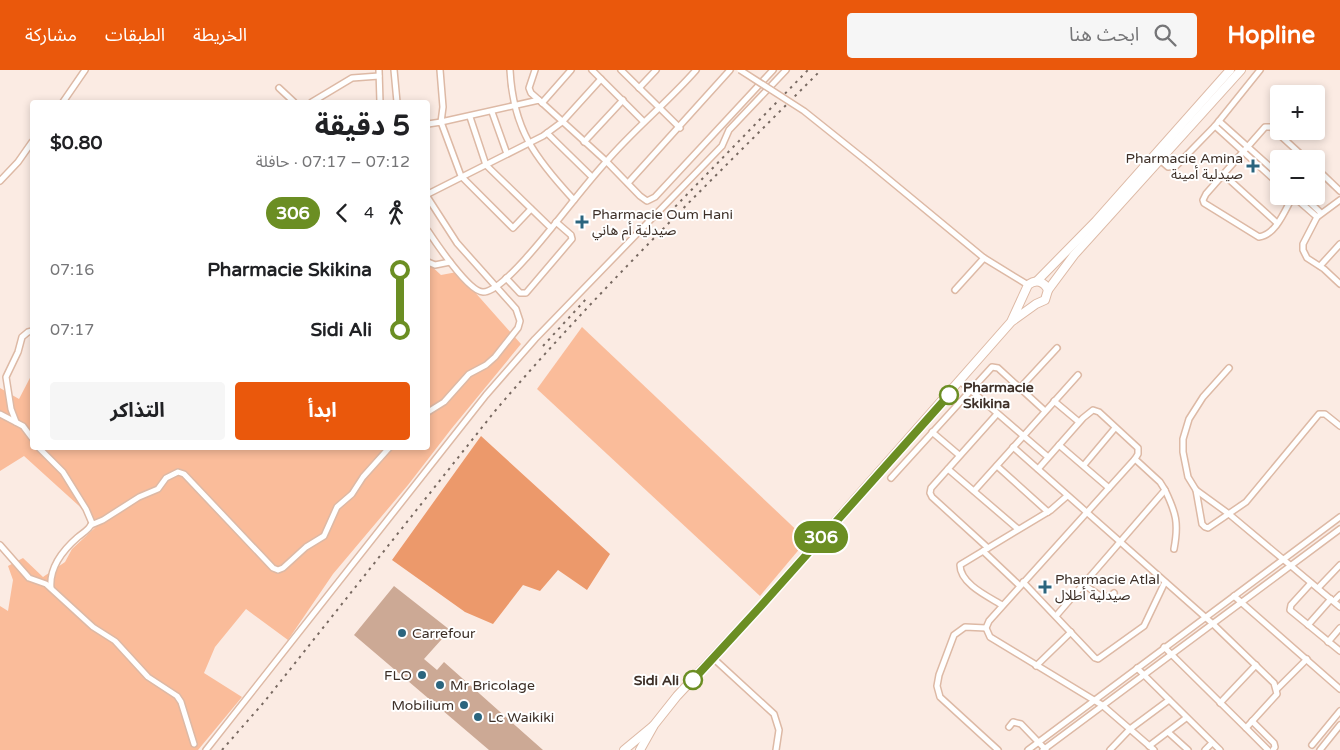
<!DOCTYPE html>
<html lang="ar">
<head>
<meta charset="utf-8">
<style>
	:root { --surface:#fff; --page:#f6f6f6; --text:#202124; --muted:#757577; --accent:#ea580c }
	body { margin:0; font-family:"Varela Round","Noto Sans Arabic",sans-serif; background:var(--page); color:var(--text); direction:rtl; height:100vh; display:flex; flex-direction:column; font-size:19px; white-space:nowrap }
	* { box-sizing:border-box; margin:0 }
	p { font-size:16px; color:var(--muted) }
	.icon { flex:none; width:28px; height:28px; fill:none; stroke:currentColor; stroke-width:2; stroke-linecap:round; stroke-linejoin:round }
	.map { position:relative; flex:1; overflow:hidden; direction:ltr }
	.drawer { position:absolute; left:30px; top:30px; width:400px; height:350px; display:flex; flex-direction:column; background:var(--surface); border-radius:5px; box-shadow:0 2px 8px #0003; direction:rtl }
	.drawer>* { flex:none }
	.badge { padding:0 10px; border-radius:16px; font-size:18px; line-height:32px }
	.tools { position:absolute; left:1270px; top:15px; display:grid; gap:10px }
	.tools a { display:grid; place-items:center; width:55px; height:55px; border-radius:5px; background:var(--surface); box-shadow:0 2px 8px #0003; font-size:25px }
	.map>.badge { position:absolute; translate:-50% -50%; box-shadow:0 0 0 2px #fff }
	.legs { display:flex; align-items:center; gap:8px; height:55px; padding:0 20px; font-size:16px }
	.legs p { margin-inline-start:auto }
	.headline { display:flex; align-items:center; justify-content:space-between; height:85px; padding:0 20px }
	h1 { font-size:28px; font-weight:700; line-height:38px }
	.action { display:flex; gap:10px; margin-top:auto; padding:10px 20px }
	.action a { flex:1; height:58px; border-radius:5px; background:var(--accent); color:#fff; font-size:20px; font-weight:700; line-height:58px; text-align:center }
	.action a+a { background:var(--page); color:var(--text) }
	ul { padding:0 20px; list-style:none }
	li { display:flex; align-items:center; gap:18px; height:60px; font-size:19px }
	li i { display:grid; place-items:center; width:8px; height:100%; margin:0 6px; background:currentColor }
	li i::after { content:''; width:12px; height:12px; margin:-6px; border:4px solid; border-radius:50%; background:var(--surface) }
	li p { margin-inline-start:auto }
	li:first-child i { background:linear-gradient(#0000 50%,currentColor 0) }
	li:last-child i { background:linear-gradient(currentColor 50%,#0000 0) }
	header { display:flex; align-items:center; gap:30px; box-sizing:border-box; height:70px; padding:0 25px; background:var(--accent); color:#fff }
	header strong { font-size:24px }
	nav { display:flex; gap:28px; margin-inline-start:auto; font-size:18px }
	.search { width:350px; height:45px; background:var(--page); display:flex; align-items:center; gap:12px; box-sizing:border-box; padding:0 18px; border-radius:5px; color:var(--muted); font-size:19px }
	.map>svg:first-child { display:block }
	.green { fill:#fabc9a }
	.forest { fill:#ec996b }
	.building { fill:#cca995 }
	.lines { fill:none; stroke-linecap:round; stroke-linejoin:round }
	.street-casing { stroke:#ddb9a5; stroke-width:8 }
	.primary-casing { stroke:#ddb9a5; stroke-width:10 }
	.street { stroke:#fff; stroke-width:5 }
	.primary { stroke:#fff; stroke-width:8 }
	.rail { stroke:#786961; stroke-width:2; stroke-dasharray:2.5 5; stroke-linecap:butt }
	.street-bridge-casing { stroke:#ddb9a5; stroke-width:8; stroke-linecap:butt }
	.street-bridge { stroke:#fff; stroke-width:5 }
	.line-1-casing { stroke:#fff; stroke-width:11 }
	.line-1 { stroke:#6b8e23; stroke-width:8 }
	.poi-dot { fill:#2b657e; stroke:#fff; stroke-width:2 }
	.stop-1-dot { fill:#fff; stroke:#6b8e23; stroke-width:2.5 }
	.labels { text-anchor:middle; stroke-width:4; stroke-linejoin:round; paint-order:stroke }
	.poi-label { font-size:14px; fill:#3d2f27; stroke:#fff; text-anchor:start }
	.stop-label { font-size:14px; font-weight:bold; fill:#3d2f27; stroke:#fff; text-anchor:start }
</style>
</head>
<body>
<header>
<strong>Hopline</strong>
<div class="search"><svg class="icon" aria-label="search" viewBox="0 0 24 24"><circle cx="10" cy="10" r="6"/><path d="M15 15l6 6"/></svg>ابحث هنا</div>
<nav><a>الخريطة</a><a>الطبقات</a><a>مشاركة</a></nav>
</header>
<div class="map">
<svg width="1340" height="680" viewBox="0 0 1340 680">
	<rect width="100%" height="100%" fill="#fbebe3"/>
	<g class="green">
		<polygon points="428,193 441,205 457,202 521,274 452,358 408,415 333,504 288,570 246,539 215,577 204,603 242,627 198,680 0,680 0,536 8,541 13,510 8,496 23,488 43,507 65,492 72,479 99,454 24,386 0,401 0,318 19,329 32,304 32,378 428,378"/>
		<polygon points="582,257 807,470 760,526 537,319"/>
	</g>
	<polygon class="forest" points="481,366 610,484 587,520 558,500 540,521 523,515 493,554 465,542 392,490"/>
	<polygon class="building" points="394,516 450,560 424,589 437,600 444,592 543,680 489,680 354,565"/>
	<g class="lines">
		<g class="street-casing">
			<g id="street">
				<polyline points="379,0 380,32"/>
				<polyline points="394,0 397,32"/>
				<polyline points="440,0 443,37 441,52 539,30 606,91 640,126 647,131 655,127 773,0"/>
				<path d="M510 0C513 59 535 88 574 130"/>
				<polyline points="535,0 529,18 531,23 539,30"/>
				<polyline points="592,0 644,52"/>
				<polyline points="621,0 680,58"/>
				<polyline points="279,18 294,32"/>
				<polyline points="639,18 656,0"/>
				<polyline points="63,32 85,0"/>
				<polyline points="312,32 352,8 379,6"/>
				<polyline points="542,33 571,0"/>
				<polyline points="492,42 507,84"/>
				<polyline points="470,47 486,95 551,158"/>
				<polyline points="1219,51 1279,105"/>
				<polyline points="428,54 441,52 461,106 513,158 531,139"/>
				<polyline points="1215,56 1279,114"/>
				<polyline points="547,63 592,107"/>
				<polyline points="584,72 623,30"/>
				<polyline points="1159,89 1168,97 1176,96 1215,56 1260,0"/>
				<polyline points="869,93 984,188 1028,215"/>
				<polyline points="1316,98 1340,121"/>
				<polyline points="1223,104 1277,153"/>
				<polyline points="0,111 18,92 32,72"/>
				<polyline points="628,113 730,0"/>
				<polyline points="428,124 543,66 562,52 601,9"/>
				<path d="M1293 126C1285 140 1276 165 1259 167L1204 133 1203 130 1206 124 1265 57H1271L1306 89"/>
				<polyline points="1293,126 1317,147"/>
				<polyline points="1303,126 1321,143"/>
				<polyline points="428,128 457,173 516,239 520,251 518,258 495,287 486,295 469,304 444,332 428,342"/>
				<polyline points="1340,130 1317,147 1303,174 1303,180 1307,188 1324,199 1340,214"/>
				<path d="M428 161C436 173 469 222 483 222 496 222 518 197 527 187 554 157 578 123 605 93 633 60 667 33 696 0"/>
				<polyline points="428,192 435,195 450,192"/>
				<polyline points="1320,196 1340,174"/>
				<polyline points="506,208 520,223 526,223 572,169 571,165 556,152"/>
				<polyline points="955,220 984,188"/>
				<polyline points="1229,298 1203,327 1189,349 1183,369 1183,382 1188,407 1196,420 1229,444 1340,537"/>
				<polyline points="960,311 1048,387"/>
				<polyline points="1020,318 1057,278"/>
				<polyline points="1054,331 1079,352"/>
				<polyline points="0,344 23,356 32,368"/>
				<polyline points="16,352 11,339 6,307 18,282 22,267 28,262 32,261"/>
				<polyline points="932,362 959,385"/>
				<polyline points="1059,375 1109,418"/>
				<polyline points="1013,377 1213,554 1274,613 1277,624 1246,658 1164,577"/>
				<path d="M39 378 63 402 86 439 92 453C90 459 83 463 78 467 63 480 49 497 51 518"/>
				<polyline points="1084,395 1115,358"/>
				<polyline points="997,396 1048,442"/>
				<polyline points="948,399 1018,459"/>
				<polyline points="1038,399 1083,348 1093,340 1099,342 1138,378 1138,384 1135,389 989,551 986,558 990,567 1102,635 1154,680"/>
				<polyline points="891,408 992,297 998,298 1045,341"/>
				<path d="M1165 420C1176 443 1179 453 1174 479"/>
				<polyline points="1196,420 1202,454 1205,457 1208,458 1246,432 1319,344 1325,344 1340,356"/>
				<polyline points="974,421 1078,305"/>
				<polyline points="91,455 103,450 139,427 158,419 166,408 178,402 184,404 273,498 278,500 283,498 306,477 324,466 337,437 352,424 363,407 389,378"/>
				<polyline points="0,475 29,508 46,514 93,557 115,571 148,607 177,626 181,632 194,674"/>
				<polyline points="988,478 932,427 930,423 931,418 997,344"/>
				<polyline points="983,481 1020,516"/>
				<polyline points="1023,512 1095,588 1098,589 1144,556 1165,512"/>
				<polyline points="1311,513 1291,535 1290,540 1340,581"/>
				<polyline points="1083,514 1102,527 1110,526 1114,523"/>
				<polyline points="1318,518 1340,495"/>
				<polyline points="1234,526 1340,619"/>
				<polyline points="1334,531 1340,525"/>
				<path d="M1002 535C989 527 960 514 960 495L1051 440 1067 426"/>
				<polyline points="1056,546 1165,420 1160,412 1135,389"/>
				<polyline points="1308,555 1331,529"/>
				<polyline points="986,558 965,557 954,565 939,605 937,616 940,627 998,680"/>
				<polyline points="1328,572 1340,558"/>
				<polyline points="713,588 774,644 779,660 776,680"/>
				<polyline points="1036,596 1071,562"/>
				<polyline points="1137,598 1220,680"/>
				<polyline points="1277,619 1307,589"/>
				<polyline points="1220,633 1256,595"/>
				<polyline points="1252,651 1274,673 1275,677 1273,680"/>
				<polyline points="1009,657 1013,652 1021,654 1046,680"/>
				<polyline points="1246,658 1268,680"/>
				<polyline points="1168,662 1188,680"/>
				<polyline points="1312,675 1340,641"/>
				<polyline points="1149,676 1186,648"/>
				<polyline points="206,680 486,325 535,269 722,76 729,60 786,0"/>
				<polyline points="1028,680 1340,447"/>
				<polyline points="1043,680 1340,459"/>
				<polyline points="1110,680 1130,659 1169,630"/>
				<polyline points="1205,680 1212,673"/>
				<polyline points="1320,680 1340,655"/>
			</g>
		</g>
		<g class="primary-casing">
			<g id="primary">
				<polyline points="1037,211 1096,151 1230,0"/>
				<polyline points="1048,220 1074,185 1241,0"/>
				<polyline points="624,680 653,656"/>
				<path d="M640 680 654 655 677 626 760 537 1011 252 1036 234 1045 230 1048 220C1044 211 1036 209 1028 215L1011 252"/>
			</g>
		</g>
		<use href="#street" class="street"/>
		<use href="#primary" class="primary"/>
		<g class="rail">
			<polyline points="670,142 808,0"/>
			<polyline points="543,276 587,228"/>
			<path d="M222 680 265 631 495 341C597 221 710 112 821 0"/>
		</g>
		<g class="street-bridge-casing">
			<polyline id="street-bridge" points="740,0 804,41 869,93"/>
		</g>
		<use href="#street-bridge" class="street-bridge"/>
	</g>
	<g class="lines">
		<g class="line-1-casing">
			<polyline id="line-1" points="693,610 760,537 949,325"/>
		</g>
		<use href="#line-1" class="line-1"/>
	</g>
	<g class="poi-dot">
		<path d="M1250.5 88.5h5v5h5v5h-5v5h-5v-5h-5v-5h5z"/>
		<path d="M579.5 144.5h5v5h5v5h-5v5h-5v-5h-5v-5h5z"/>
		<path d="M1042.5 509.5h5v5h5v5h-5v5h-5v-5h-5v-5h5z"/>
		<circle cx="402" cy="563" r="5"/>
		<circle cx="422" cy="605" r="5"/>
		<circle cx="440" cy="615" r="5"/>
		<circle cx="464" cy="635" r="5"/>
		<circle cx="478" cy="647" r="5"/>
	</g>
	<g class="stop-1-dot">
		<circle cx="949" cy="325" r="9"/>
		<circle cx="693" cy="610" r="9"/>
	</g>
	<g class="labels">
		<g class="poi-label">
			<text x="1243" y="93" text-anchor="end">Pharmacie Amina<tspan x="1243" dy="16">صيدلية أمينة</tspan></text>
			<text x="592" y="149">Pharmacie Oum Hani<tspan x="592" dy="16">صيدلية أم هاني</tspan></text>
			<text x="1055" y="514">Pharmacie Atlal<tspan x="1055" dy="16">صيدلية أطلال</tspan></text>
			<text x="412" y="568">Carrefour</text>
			<text x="412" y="610" text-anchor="end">FLO</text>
			<text x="450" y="620">Mr Bricolage</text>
			<text x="454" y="640" text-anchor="end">Mobilium</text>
			<text x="488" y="652">Lc Waikiki</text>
		</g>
		<g class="stop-label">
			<text x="963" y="322">Pharmacie<tspan x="963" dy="16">Skikina</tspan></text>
			<text x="679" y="615" text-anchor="end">Sidi Ali</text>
		</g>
	</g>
</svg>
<div class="tools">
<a>+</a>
<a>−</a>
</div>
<b class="badge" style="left:821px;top:467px;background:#6b8e23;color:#fff">306</b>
<section class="drawer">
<div class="headline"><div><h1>5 دقيقة</h1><p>07:12 – 07:17 · حافلة</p></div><b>$0.80</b></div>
<div class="legs"><svg class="icon" aria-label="walk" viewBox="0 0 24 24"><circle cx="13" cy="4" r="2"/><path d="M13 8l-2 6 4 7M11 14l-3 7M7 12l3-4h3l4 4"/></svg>4<svg class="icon" aria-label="back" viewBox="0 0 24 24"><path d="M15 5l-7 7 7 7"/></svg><b class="badge" style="background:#6b8e23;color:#fff">306</b></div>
<ul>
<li><i style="color:#6b8e23"></i><b>Pharmacie Skikina</b><p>07:16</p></li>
<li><i style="color:#6b8e23"></i><b>Sidi Ali</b><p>07:17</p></li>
</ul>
<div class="action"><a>ابدأ</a><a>التذاكر</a></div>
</section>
</div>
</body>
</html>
